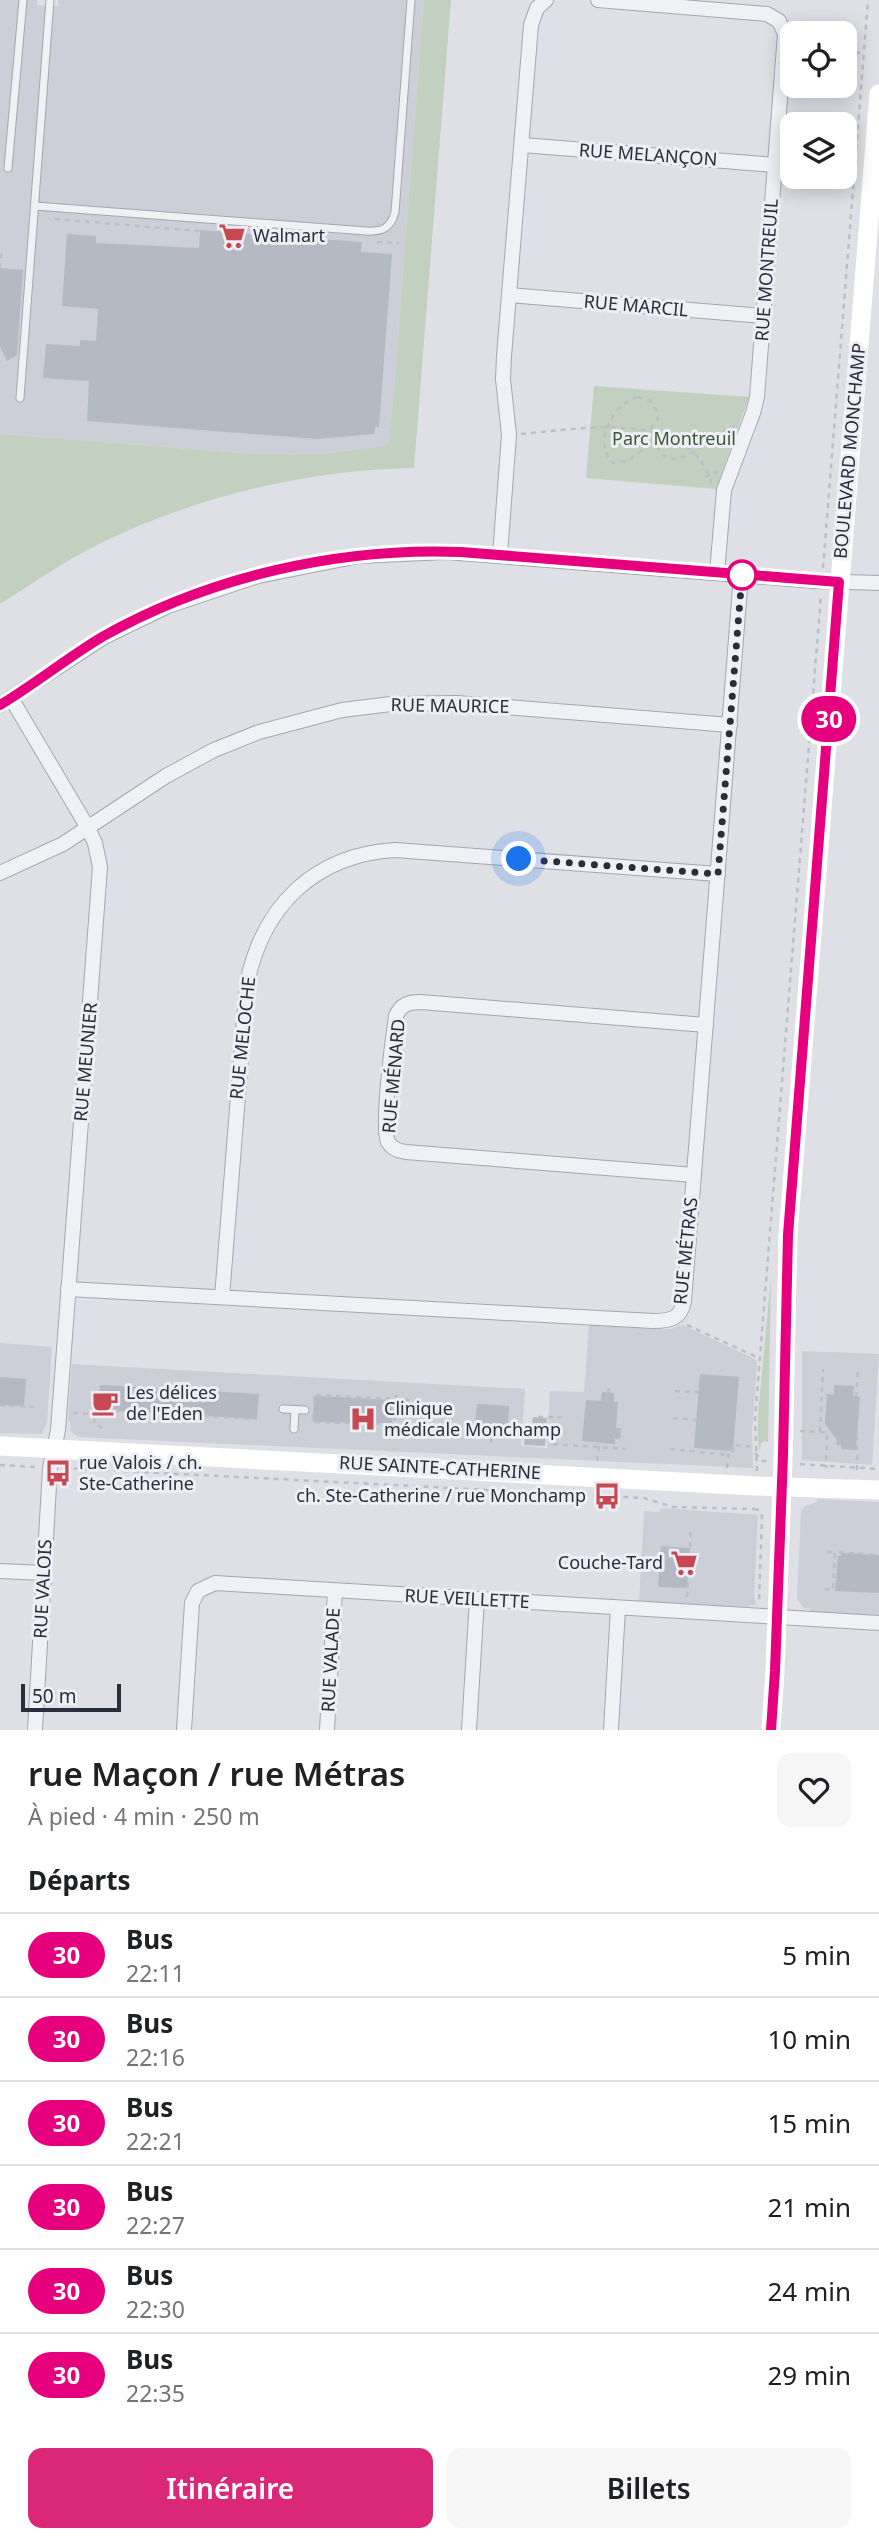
<!DOCTYPE html>
<html lang="fr">
<head>
<meta charset="utf-8">
<style>
	:root { --surface:#fff; --page:#f6f6f6; --text:#202124; --muted:#757577; --line:#e0e0e0; --accent:#db2777 }
	body { margin:0; font-family:"Noto Sans",sans-serif; background:var(--page); color:var(--text); height:100vh; display:flex; flex-direction:column; font-size:26px; white-space:nowrap }
	* { box-sizing:border-box; margin:0 }
	p { font-size:23px; color:var(--muted) }
	.icon { flex:none; width:38px; height:38px; fill:none; stroke:currentColor; stroke-width:2; stroke-linecap:round; stroke-linejoin:round }
	.map { position:relative; height:1730px; overflow:hidden }
	.side { display:flex; flex-direction:column; background:var(--surface); flex:1 }
	.side>* { flex:none }
	.badge { padding:0 14px; border-radius:23px; font-size:24px; line-height:46px }
	.buttons { position:absolute; left:780px; top:21px; display:grid; gap:14px }
	.buttons a { display:grid; place-items:center; width:77px; height:77px; border-radius:14px; background:var(--surface); box-shadow:0 4px 18px #0003; font-size:35px }
	.scale { position:absolute; left:21px; bottom:18px; width:100px; box-sizing:border-box; padding-left:7px; border:4px solid #282e3c; border-top:0; font-size:19px; line-height:24px; white-space:nowrap; color:#282e3c; -webkit-text-stroke:5px #edeff4; paint-order:stroke }
	.you { position:absolute; width:35px; height:35px; margin:-18px; border:5px solid #fff; border-radius:50%; background:#1a73e8; box-shadow:0 0 0 10px #1a73e833 }
	.map>.badge { position:absolute; translate:-50% -50%; box-shadow:0 0 0 4px #fff }
	h2 { padding:0 28px; font-size:26px; line-height:63px }
	.round { display:grid; place-items:center; flex:none; width:74px; height:74px; border-radius:14px; background:var(--page) }
	.overview { display:flex; align-items:center; justify-content:space-between; height:119px; padding:0 28px }
	h1 { font-size:33px; font-weight:600; line-height:52px }
	.button { display:flex; gap:14px; margin-top:auto; padding:14px 28px }
	.button a { flex:1; height:80px; border-radius:14px; background:var(--accent); color:#fff; font-size:28px; font-weight:600; line-height:80px; text-align:center }
	.button a+a { background:var(--page); color:var(--text) }
	ul { padding:0; list-style:none }
	li { display:flex; align-items:center; gap:21px; height:84px; padding:0 28px; border-top:2px solid var(--line) }
	li div { flex:1 }
	li b { display:block; font-size:26px }
	li em { font-style:normal }
	li .badge { min-width:77px; font-weight:700; text-align:center }
	.map>svg:first-child { display:block }
	.built { fill:#cccfd8 }
	.green { fill:#c2d0bf }
	.building { fill:#b5b9c3 }
	.lines { fill:none; stroke-linecap:round; stroke-linejoin:round }
	.lane-casing { stroke:#a4a7b0; stroke-width:9 }
	.street-casing { stroke:#a4a7b0; stroke-width:16 }
	.path { stroke:#bcbec5; stroke-width:2.5; stroke-dasharray:5 5; stroke-linecap:butt }
	.lane { stroke:#f0f1f5; stroke-width:7 }
	.street { stroke:#f0f1f5; stroke-width:14 }
	.secondary { stroke:#fff; stroke-width:19 }
	.line-casing { stroke:#fff; stroke-width:16 }
	.line { stroke:#e6007e; stroke-width:10 }
	.walk { stroke:#282e3c; stroke-width:7; stroke-dasharray:0 12.6 }
	.stop-dot { fill:#fff; stroke:#e6007e; stroke-width:3.5 }
	.labels { text-anchor:middle; stroke-width:6; stroke-linejoin:round; paint-order:stroke }
	.street-label { font-size:18px; fill:#282e3c; stroke:#edeff4 }
	.poi-label { font-size:18px; fill:#282e3c; stroke:#edeff4; text-anchor:start }
	.park-label { font-size:18px; fill:#3a5736; stroke:#edeff4 }
</style>
</head>
<body>
<div class="map">
<svg width="879" height="1730" viewBox="0 0 879 1730">
	<rect width="100%" height="100%" fill="#dee0e6"/>
	<g class="built">
		<polygon points="0,0 37,0 38,5 58,6 58,0 424,0 394,390 389,442 386,446 314,455 241,453 0,434"/>
		<polygon points="589,1325 671,1329 683,1325 755,1359 757,1363 752,1432 753,1468 78,1437 71,1431 70,1422 68,1420 72,1364 525,1389 521,1446 547,1448 550,1391 584,1392"/>
		<polygon points="0,1343 52,1347 47,1423 42,1434 0,1433"/>
		<polygon points="802,1351 879,1354 872,1465 802,1460"/>
		<polygon points="817,1499 879,1502 879,1616 811,1612 810,1609 804,1608 797,1599 801,1512 805,1506 817,1502"/>
		<polygon points="661,1508 758,1515 754,1596 756,1604 744,1608 639,1602 644,1511 659,1512"/>
	</g>
	<g class="green">
		<path d="M424 0H451L414 468C303 470 190 498 91 548 59 565 30 585 0 604V434L241 453 314 455 386 446 389 442 394 390Z"/>
		<polygon points="594,386 749,397 716,489 586,478"/>
		<polygon points="771,1277 768,1442 764,1441 761,1443 760,1452 758,1441 758,1415"/>
	</g>
	<g class="building">
		<polygon points="200,230 362,242 361,252 392,254 379,427 375,427 374,434 318,439 87,421 89,381 43,378 46,344 80,346 80,340 96,341 98,309 62,306 67,234 96,236 96,243 199,248"/>
		<polygon points="0,268 23,270 17,355 7,361 0,346"/>
		<polygon points="700,1374 739,1377 733,1451 694,1448"/>
		<polygon points="0,1377 26,1379 24,1406 0,1405"/>
		<polygon points="100,1385 259,1394 257,1419 99,1410"/>
		<polygon points="834,1385 854,1386 853,1396 860,1397 856,1450 841,1449 841,1445 836,1445 837,1440 825,1424 827,1394 834,1395"/>
		<polygon points="602,1392 614,1393 614,1402 618,1402 616,1428 621,1428 620,1439 615,1438 615,1444 582,1441 586,1400 601,1401"/>
		<polygon points="314,1396 393,1400 392,1423 313,1422"/>
		<polygon points="477,1404 509,1406 508,1425 500,1425 499,1427 475,1424"/>
		<polygon points="533,1417 547,1418 545,1446 524,1445 525,1426 532,1426"/>
		<polygon points="661,1546 690,1548 687,1588 658,1587"/>
		<polygon points="841,1553 879,1555 879,1593 835,1591 838,1556 841,1556"/>
	</g>
	<g class="lines">
		<g class="lane-casing">
			<g id="lane">
				<polyline points="8,168 23,0"/>
				<path d="M35 206 366 231C382 232 391 228 395 212L411 0"/>
				<polyline points="20,398 50,0"/>
				<polyline points="283,1409 305,1410"/>
				<polyline points="294,1429 295,1410"/>
			</g>
		</g>
		<g class="street-casing">
			<g id="street">
				<polyline points="598,0 767,14 779,21 785,34 757,397 753,413 724,490 717,573"/>
				<polyline points="522,145 775,165"/>
				<polyline points="509,295 763,316"/>
				<polyline points="500,555 509,435 503,379 504,356 531,25 537,8 546,0"/>
				<polyline points="11,698 88,828 95,843 100,867 58,1430 50,1468 35,1730"/>
				<polyline points="0,705 104,637 168,606 258,576 359,556 446,552 815,581 879,583"/>
				<polyline points="0,873 63,844 166,776 214,750 259,732 342,710 391,704 457,703 730,725"/>
				<path d="M694 1175 406 1152C398 1151 392 1149 388 1142 381 1126 393 1037 396 1016 401 1004 409 1002 421 1002L706 1025"/>
				<path d="M68 1289 653 1321C670 1321 681 1319 684 1301L741 575"/>
				<path d="M222 1297 247 983C263 906 314 855 395 850L718 874"/>
				<polyline points="0,1571 44,1573"/>
				<polyline points="184,1730 192,1603 198,1591 215,1583 879,1623"/>
				<polyline points="327,1730 335,1591"/>
				<polyline points="469,1730 477,1599"/>
				<polyline points="611,1730 618,1608"/>
			</g>
		</g>
		<g class="path">
			<polyline points="845,52 863,53"/>
			<polyline points="55,219 198,231 200,229"/>
			<polyline points="377,242 399,243"/>
			<polyline points="0,268 2,251"/>
			<path d="M638 397 650 401 657 411 658 419 652 427 648 446 628 461 613 463C592 443 613 403 638 397Z"/>
			<path d="M521 434C581 429 691 407 712 485"/>
			<path d="M649 442 656 443C669 485 718 430 734 426"/>
			<polyline points="705,477 718,472"/>
			<polyline points="823,568 868,0"/>
			<polyline points="687,1325 761,1359"/>
			<polyline points="675,1391 699,1392"/>
			<polyline points="608,1393 609,1388"/>
			<polyline points="856,1397 858,1371"/>
			<polyline points="314,1404 315,1395 396,1399 396,1395"/>
			<polyline points="0,1405 34,1407"/>
			<polyline points="114,1411 170,1414"/>
			<polyline points="73,1413 95,1414"/>
			<polyline points="313,1414 313,1422 394,1424"/>
			<polyline points="184,1415 257,1419"/>
			<polyline points="538,1417 562,1417"/>
			<polyline points="673,1418 697,1420"/>
			<polyline points="487,1426 497,1427"/>
			<polyline points="102,1428 94,1423 95,1409 109,1410"/>
			<polyline points="394,1431 396,1399 416,1400"/>
			<polyline points="800,1431 820,1432 823,1369"/>
			<polyline points="820,1432 827,1432 826,1468"/>
			<polyline points="546,1438 554,1438"/>
			<polyline points="491,1443 492,1427"/>
			<polyline points="553,1444 626,1449"/>
			<polyline points="670,1449 728,1455"/>
			<polyline points="755,1453 763,1461 769,1461"/>
			<polyline points="597,1461 599,1446"/>
			<polyline points="800,1464 879,1469"/>
			<polyline points="0,1465 36,1467"/>
			<polyline points="64,1468 644,1498 673,1507 754,1509"/>
			<polyline points="727,1468 729,1450 733,1451 734,1445 755,1447"/>
			<polyline points="857,1470 857,1437"/>
			<polyline points="757,1471 755,1419 821,595"/>
			<polyline points="754,1509 759,1510 762,1516 759,1603"/>
			<polyline points="827,1552 835,1552"/>
			<polyline points="825,1589 833,1590 835,1552 879,1555"/>
			<polyline points="687,1597 691,1528"/>
		</g>
		<use href="#lane" class="lane"/>
		<use href="#street" class="street"/>
		<g class="secondary">
			<polyline points="0,1446 756,1486 879,1490"/>
			<polyline points="771,1730 775,1671 783,1462 788,1235 879,94"/>
		</g>
	</g>
	<g class="lines">
		<g class="line-casing">
			<path id="line" d="M0 705C35 684 67 658 102 637 208 577 339 547 461 552L839 582 788 1235 783 1455 775 1671 771 1730"/>
		</g>
		<use href="#line" class="line"/>
		<polyline class="walk" points="519,859 718,874 742,575"/>
	</g>
	<defs>
		<g id="supermarket-bare" transform="scale(2.1)"><path d="M-6-5.5h2.5l.6 2H6L4.5 2H-2.5L-4.4-4H-6ZM-1.5 3.2a1.3 1.3 0 1 0 .1 0ZM3 3.2a1.3 1.3 0 1 0 .1 0Z" fill="#c64852" stroke="#edeff4" stroke-width="2.5" paint-order="stroke"/></g>
		<g id="cafe-bare" transform="scale(2.1)"><path d="M-5.5-4.5H6V0H3Q3 3.5 0 3.5H-2.5Q-5.5 3.5-5.5 0ZM3-3.2v2h1.7v-2ZM-6 4.5H4V6H-6Z" fill="#c64852" stroke="#edeff4" stroke-width="2.5" paint-order="stroke"/></g>
		<g id="hospital-bare" transform="scale(2.1)"><path d="M-5-5h3v3.5h4V-5h3V5h-3V1.5h-4V5h-3Z" fill="#c64852" stroke="#edeff4" stroke-width="2.5" paint-order="stroke"/></g>
		<g id="bus-bare" transform="scale(2.1)"><path d="M-5-6H5V4H4V6H2V4H-2V6H-4V4H-5ZM-3.5-4V0h7V-4ZM-3.5 1.2v1.5H-2V1.2ZM2 1.2v1.5H3.5V1.2Z" fill="#c64852" stroke="#edeff4" stroke-width="2.5" paint-order="stroke"/></g>
	</defs>
	<g fill-rule="evenodd">
		<use href="#supermarket-bare" x="232" y="236"/>
		<use href="#cafe-bare" x="105" y="1403"/>
		<use href="#hospital-bare" x="363" y="1419"/>
		<use href="#bus-bare" x="58" y="1473"/>
		<use href="#bus-bare" x="607" y="1496"/>
		<use href="#supermarket-bare" x="684" y="1563"/>
	</g>
	<circle class="stop-dot" cx="742" cy="575" r="14"/>
	<g class="labels">
		<g class="street-label">
			<text transform="translate(648 155) rotate(4)" y="6">RUE MELANÇON</text>
			<text transform="translate(767 270) rotate(-86)" y="6">RUE MONTREUIL</text>
			<text transform="translate(636 306) rotate(5)" y="6">RUE MARCIL</text>
			<text transform="translate(850 451) rotate(-85)" y="6">BOULEVARD MONCHAMP</text>
			<text transform="translate(450 706) rotate(1)" y="6">RUE MAURICE</text>
			<text transform="translate(243 1038) rotate(-84)" y="6">RUE MELOCHE</text>
			<text transform="translate(86 1062) rotate(-85)" y="6">RUE MEUNIER</text>
			<text transform="translate(394 1076) rotate(-85)" y="6">RUE MÉNARD</text>
			<text transform="translate(686 1251) rotate(-84)" y="6">RUE MÉTRAS</text>
			<text transform="translate(440 1468) rotate(3)" y="6">RUE SAINTE-CATHERINE</text>
			<text transform="translate(43 1589) rotate(-87)" y="6">RUE VALOIS</text>
			<text transform="translate(467 1599) rotate(3)" y="6">RUE VEILLETTE</text>
			<text transform="translate(331 1660) rotate(-87)" y="6">RUE VALADE</text>
		</g>
		<g class="poi-label">
			<text x="253" y="242">Walmart</text>
			<text x="126" y="1399">Les délices<tspan x="126" dy="21">de l'Eden</tspan></text>
			<text x="384" y="1415">Clinique<tspan x="384" dy="21">médicale Monchamp</tspan></text>
			<text x="79" y="1469">rue Valois / ch.<tspan x="79" dy="21">Ste-Catherine</tspan></text>
			<text x="586" y="1502" text-anchor="end">ch. Ste-Catherine / rue Monchamp</text>
			<text x="663" y="1569" text-anchor="end">Couche-Tard</text>
		</g>
		<g class="park-label">
			<text x="674" y="445">Parc Montreuil</text>
		</g>
	</g>
</svg>
<div class="buttons">
<a><svg class="icon" aria-label="locate" viewBox="0 0 24 24"><circle cx="12" cy="12" r="6"/><path d="M12 2v4M12 18v4M2 12h4M18 12h4"/></svg></a>
<a><svg class="icon" aria-label="layers" viewBox="0 0 24 24"><path d="M12 4l9 5-9 5-9-5zM3 14l9 5 9-5"/></svg></a>
</div>
<div class="scale">50 m</div>
<div class="you" style="left:519px;top:859px"></div>
<b class="badge" style="left:829px;top:719px;background:#e6007e;color:#fff">30</b>
</div>
<section class="side">
<div class="overview"><div><h1>rue Maçon / rue Métras</h1><p>À pied · 4 min · 250 m</p></div><a class="round"><svg class="icon" aria-label="heart" viewBox="0 0 24 24"><path d="M12 20l-8-8c-3-5 5-10 8-4 3-6 11-1 8 4z"/></svg></a></div>
<h2>Départs</h2>
<ul>
<li><span class="badge" style="background:#e6007e;color:#fff">30</span><div><b>Bus</b><p>22:11</p></div><em>5 min</em></li>
<li><span class="badge" style="background:#e6007e;color:#fff">30</span><div><b>Bus</b><p>22:16</p></div><em>10 min</em></li>
<li><span class="badge" style="background:#e6007e;color:#fff">30</span><div><b>Bus</b><p>22:21</p></div><em>15 min</em></li>
<li><span class="badge" style="background:#e6007e;color:#fff">30</span><div><b>Bus</b><p>22:27</p></div><em>21 min</em></li>
<li><span class="badge" style="background:#e6007e;color:#fff">30</span><div><b>Bus</b><p>22:30</p></div><em>24 min</em></li>
<li><span class="badge" style="background:#e6007e;color:#fff">30</span><div><b>Bus</b><p>22:35</p></div><em>29 min</em></li>
</ul>
<div class="button"><a>Itinéraire</a><a>Billets</a></div>
</section>
</body>
</html>
